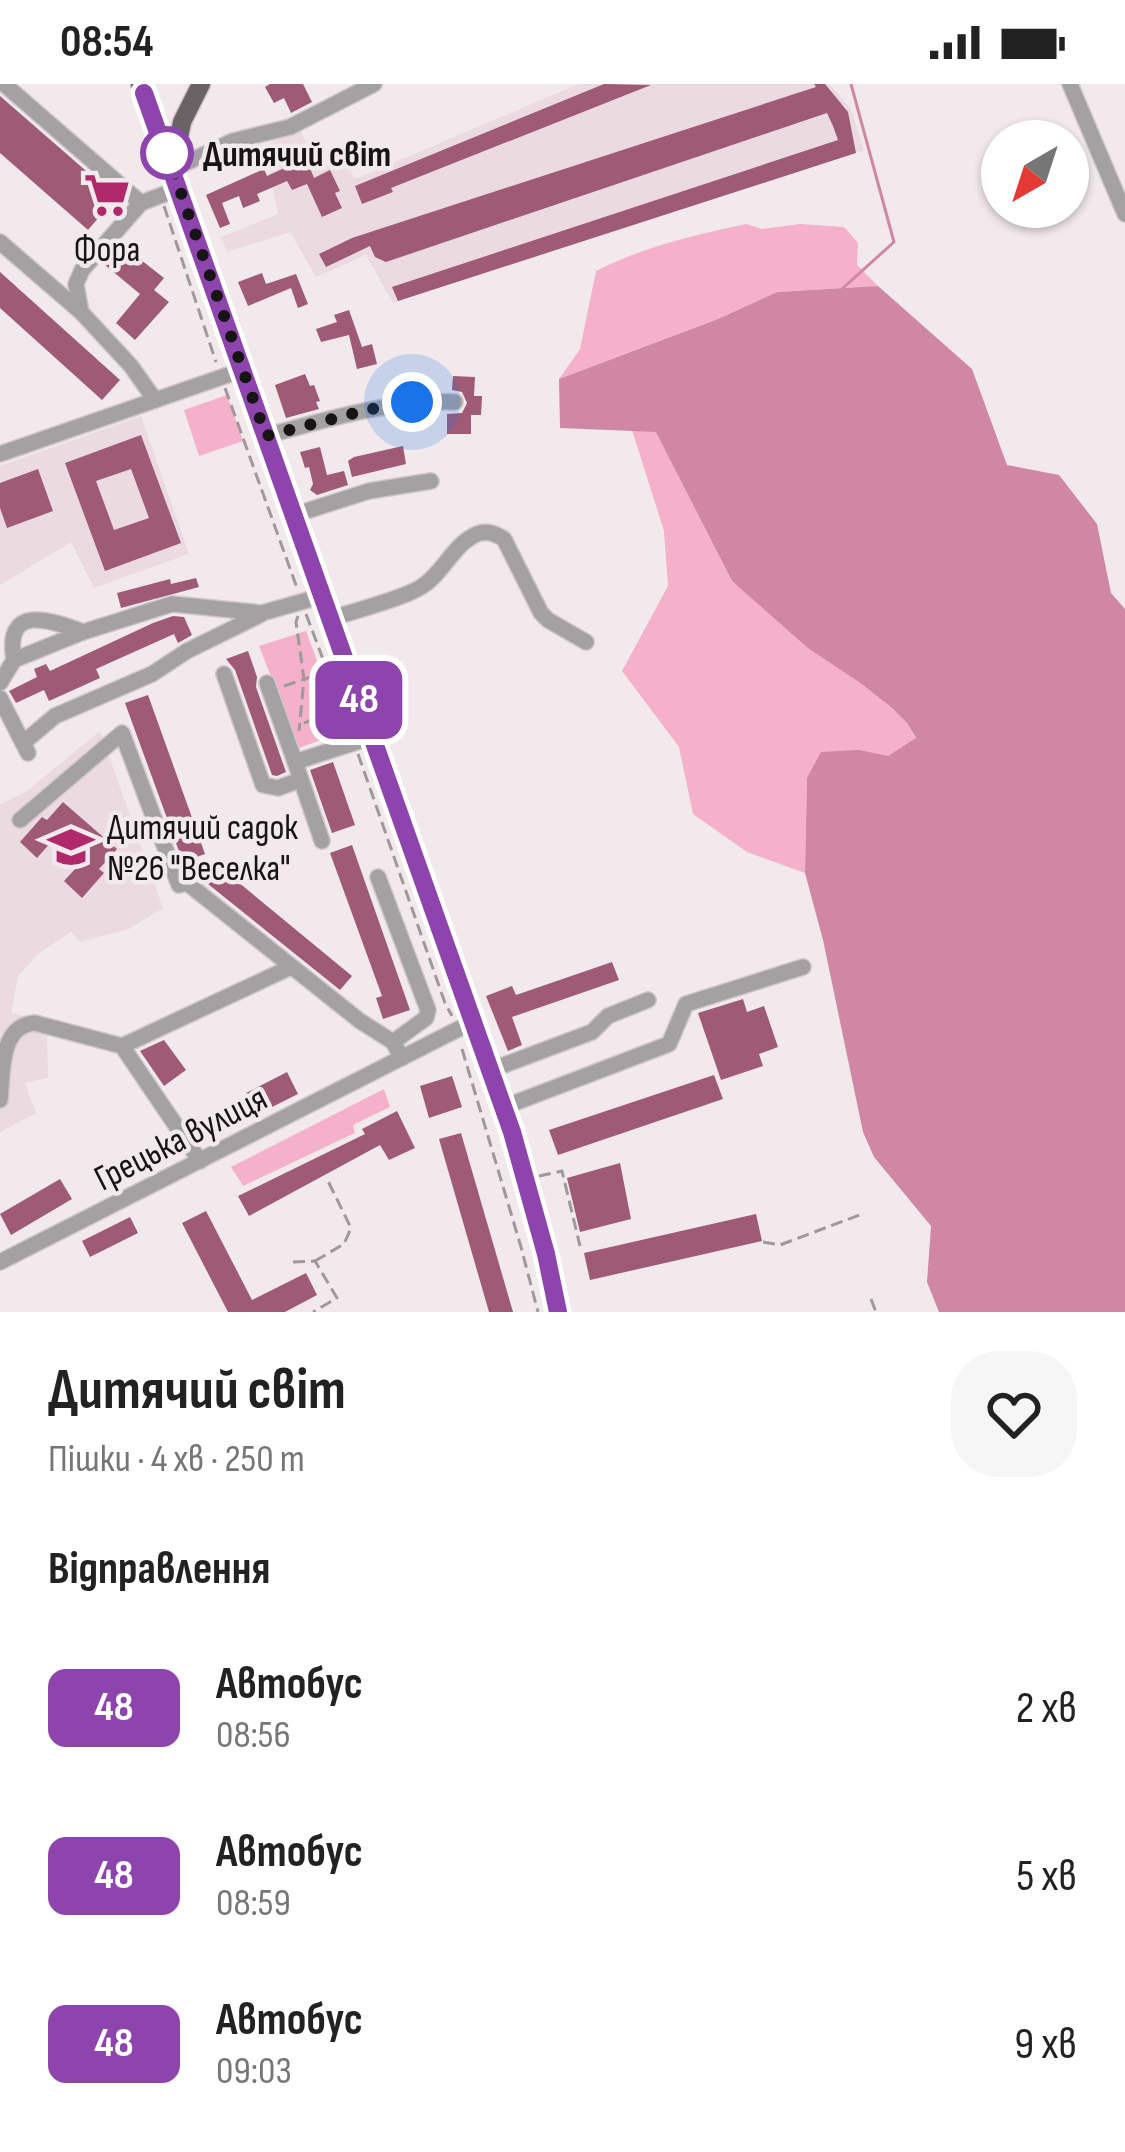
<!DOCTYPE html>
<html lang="uk">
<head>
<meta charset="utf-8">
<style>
	:root { --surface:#fff; --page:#f6f6f6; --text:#222; --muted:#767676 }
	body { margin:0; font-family:"Sofia Sans Condensed",sans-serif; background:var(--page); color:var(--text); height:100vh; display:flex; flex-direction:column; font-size:45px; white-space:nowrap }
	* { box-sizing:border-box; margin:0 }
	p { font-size:39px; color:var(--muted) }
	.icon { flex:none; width:66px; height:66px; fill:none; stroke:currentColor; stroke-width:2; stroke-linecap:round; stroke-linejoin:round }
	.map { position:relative; height:1228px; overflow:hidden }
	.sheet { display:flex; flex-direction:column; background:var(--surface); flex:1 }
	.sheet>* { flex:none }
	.badge { padding:0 24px; border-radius:18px; font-size:42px; line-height:78px }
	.needle { width:78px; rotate:219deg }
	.controls { position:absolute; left:981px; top:36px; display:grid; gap:24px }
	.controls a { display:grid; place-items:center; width:108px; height:108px; border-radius:50%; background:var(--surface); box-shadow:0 3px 9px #0004; font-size:60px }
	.you { position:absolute; width:60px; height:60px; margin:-30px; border:9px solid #fff; border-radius:50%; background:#1a73e8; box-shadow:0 0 0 18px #1a73e833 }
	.map>.badge { position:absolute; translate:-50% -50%; box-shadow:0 0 0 6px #fff }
	h2 { padding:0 48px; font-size:45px; line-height:108px }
	.round { display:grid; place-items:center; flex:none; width:126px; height:126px; border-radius:48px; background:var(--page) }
	.headline { display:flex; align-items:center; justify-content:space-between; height:204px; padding:0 48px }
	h1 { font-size:57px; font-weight:700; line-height:90px }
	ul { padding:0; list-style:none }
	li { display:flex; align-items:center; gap:36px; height:168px; padding:0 48px }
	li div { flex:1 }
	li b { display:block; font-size:45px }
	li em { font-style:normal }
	li .badge { min-width:132px; font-weight:700; text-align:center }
	.status { display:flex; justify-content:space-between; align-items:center; height:84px; padding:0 60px; background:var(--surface); direction:ltr }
	.status svg { height:33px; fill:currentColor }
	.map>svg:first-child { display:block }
	.built { fill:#ebdadf }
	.green { fill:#f4b1c9 }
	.water { fill:#d087a3 }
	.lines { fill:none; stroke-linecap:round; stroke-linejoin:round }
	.stream { stroke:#d087a3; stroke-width:3 }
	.building { fill:#9f5a75; fill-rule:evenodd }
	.minor-casing { stroke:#cfc7ca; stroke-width:18 }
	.major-casing { stroke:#cfc7ca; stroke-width:21 }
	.path { stroke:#9f999b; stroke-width:3; stroke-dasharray:12 6; stroke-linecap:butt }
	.minor { stroke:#a4a1a2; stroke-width:15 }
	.major { stroke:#696365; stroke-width:18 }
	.line-casing { stroke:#fff; stroke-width:27 }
	.line { stroke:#8e44ad; stroke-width:18 }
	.walk { stroke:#161415; stroke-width:12; stroke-dasharray:0 21.6 }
	.stop-dot { fill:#fff; stroke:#8e44ad; stroke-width:6 }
	.labels { text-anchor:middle; stroke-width:9; stroke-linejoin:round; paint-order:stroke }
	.stop-label { font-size:36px; font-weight:bold; fill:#161415; stroke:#f2e9ec; text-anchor:start }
	.poi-label { font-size:36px; fill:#161415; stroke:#f2e9ec }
	.street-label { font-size:36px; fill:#161415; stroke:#f2e9ec }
</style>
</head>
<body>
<div class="status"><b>08:54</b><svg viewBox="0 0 49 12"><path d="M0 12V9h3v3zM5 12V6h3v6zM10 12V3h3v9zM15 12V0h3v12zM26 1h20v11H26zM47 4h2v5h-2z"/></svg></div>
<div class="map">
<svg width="1125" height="1228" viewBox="0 0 1125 1228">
	<rect width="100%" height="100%" fill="#f2e9ec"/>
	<g class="built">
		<polygon points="579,0 829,0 851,25 864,66 393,219 366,171 316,193 290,148 227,168 221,153 278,130 267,73 268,60 299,45 318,80 341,69 355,95"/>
		<polygon points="141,332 189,470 94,504 71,458 0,501 0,382"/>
		<polygon points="100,647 163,824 129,845 80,858 71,848 39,869 18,892 11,929 37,935 47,949 48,994 25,999 36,1029 0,1048 0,720 26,708"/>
	</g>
	<g class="green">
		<path d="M746 140 762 145 800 140 844 143 858 159 857 181 878 202 777 208 718 235 559 295 580 265 596 187C643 163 694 151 746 140Z"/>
		<polygon points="227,311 243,357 199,372 184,326"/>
		<polygon points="632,346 656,347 732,497 891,623 907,639 916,655 888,672 807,694 805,789 747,768 693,730 679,663 622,587 668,502 664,447"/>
		<polygon points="306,547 343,648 299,664 259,562"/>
		<polygon points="384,1005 390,1023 353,1041 355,1049 243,1102 231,1083"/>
	</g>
	<polygon class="water" points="878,202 972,285 1007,381 1059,391 1097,440 1111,509 1125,525 1125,1228 939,1228 927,1198 931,1142 874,1073 863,1048 823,856 805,789 807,694 821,668 859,666 888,672 916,654 907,639 891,623 859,598 808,564 732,497 656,348 560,344 559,295 718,235 777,208"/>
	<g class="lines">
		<polyline class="stream" points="843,204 894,158 851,0"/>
	</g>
	<g class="building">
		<polygon points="270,0 303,0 312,18 291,29 284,14 274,19 265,3"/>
		<polygon points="604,0 651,1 391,104 393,108 362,120 355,102"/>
		<polygon points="814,0 825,0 848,28 856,69 398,217 392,203 838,56 833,42 827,29 386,178 375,173 370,162 326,183 319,170 352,154 816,3"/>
		<polygon points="0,12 116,113 88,146 0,69"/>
		<polygon points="306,74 314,94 330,86 340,107 335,109 342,124 322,133 307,100 292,106 287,97 257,110 260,117 243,124 239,112 222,119 230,140 220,144 206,111 264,85 267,92"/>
		<polygon points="122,161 164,194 154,206 169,218 135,256 116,239 140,210 105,181"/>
		<polygon points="0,188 120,296 102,316 0,224"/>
		<polygon points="262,189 266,200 296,190 308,220 298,224 291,204 248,222 238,198"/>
		<polygon points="349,226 362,263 372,260 377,280 357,285 349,251 321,258 316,245 337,238 334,231"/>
		<polygon points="305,290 310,302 314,301 320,317 316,318 319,325 286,334 275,301"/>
		<polygon points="453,292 475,293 474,312 482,312 481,331 471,331 471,350 447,350 447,330 462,329 467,319 462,308 452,306"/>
		<path d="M141 351 181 459 105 487 65 379ZM131 385 149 434 114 446 96 397Z"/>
		<polygon points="403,362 406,380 352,393 348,377 354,373"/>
		<polygon points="320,363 327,391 344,387 348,401 317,411 310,406 313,400 309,383 305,384 300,368"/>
		<polygon points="38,385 53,427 7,444 0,424 0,399"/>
		<polygon points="196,494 199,503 121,524 117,509 170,495 171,500"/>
		<polygon points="173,532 184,533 192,551 178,559 174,550 96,585 100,594 49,617 44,606 16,619 9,607 37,593 34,585 46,580 50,587 153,539"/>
		<polygon points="248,567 257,593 256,603 286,688 277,692 272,691 235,586 226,575"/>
		<polygon points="148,611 205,770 183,778 125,619"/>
		<polygon points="333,678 355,741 332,749 310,686"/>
		<polygon points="63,718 117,765 99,785 104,789 82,814 64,797 86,773 59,749 37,774 20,758 42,733 47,736"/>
		<polygon points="352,761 410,926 383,935 376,914 382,912 330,769"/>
		<polygon points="221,784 352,892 340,906 208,800"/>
		<polygon points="612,878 619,896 512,933 522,961 508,967 486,912 512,902 516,911"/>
		<polygon points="743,915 747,928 764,922 778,963 759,970 763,982 721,996 698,929"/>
		<polygon points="164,956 186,986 164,1002 140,967"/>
		<polygon points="287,988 298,1010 258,1030 246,1009"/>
		<polygon points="714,991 723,1015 558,1071 549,1046"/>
		<polygon points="452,992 462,1023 429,1034 420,1002"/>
		<polygon points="397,1027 415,1064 389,1076 380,1061 249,1132 238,1112 365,1050 362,1045"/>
		<polygon points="461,1049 513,1228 489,1228 439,1055"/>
		<polygon points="620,1079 631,1135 580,1148 567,1094"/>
		<polygon points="60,1095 72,1115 11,1151 0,1130"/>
		<polygon points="206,1127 252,1216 306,1189 317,1211 285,1228 228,1228 182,1139"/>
		<polygon points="756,1130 762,1157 590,1196 584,1169"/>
		<polygon points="130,1133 138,1149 90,1173 82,1157"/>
	</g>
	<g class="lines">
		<g class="minor-casing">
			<g id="minor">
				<polyline points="4,0 141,119"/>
				<polyline points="1070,0 1125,130"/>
				<polyline points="173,85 233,57 290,43 374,0"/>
				<polyline points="0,158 81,228 131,282 155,316"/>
				<polyline points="81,228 76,200 82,186 141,119 180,104"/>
				<path d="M266 352C328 335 390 316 455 318"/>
				<polyline points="0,370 242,286"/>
				<polyline points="294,431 369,407 431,397"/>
				<path d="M330 535C353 527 402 515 421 503 443 490 453 460 477 450 488 446 496 450 504 455L541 529 548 536 586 558"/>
				<path d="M14 576C4 520 49 535 83 548"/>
				<polyline points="224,590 263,701 278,704 300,696"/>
				<polyline points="0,599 14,576 83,548 172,520 262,529 322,512"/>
				<polyline points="267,599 295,678"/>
				<polyline points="0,614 28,669"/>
				<polyline points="23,659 55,632 152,590 187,567 260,531"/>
				<polyline points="20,736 122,649 179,801 187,799 360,937 393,958 402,974"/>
				<polyline points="322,757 295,678 372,653"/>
				<polyline points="378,793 428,926 426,934 393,958"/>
				<polyline points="122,962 291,883"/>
				<polyline points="491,986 592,948 608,932 648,916"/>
				<path d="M0 1016C3 987 0 941 35 939L122 962 200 1077"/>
				<polyline points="504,1023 669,960 686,920 803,883"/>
				<polyline points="0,1178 474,937"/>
			</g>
		</g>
		<g class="major-casing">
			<g id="major">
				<polyline points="140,0 173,85 504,1023 521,1074 558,1228"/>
				<polyline points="174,80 182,38 201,0"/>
			</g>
		</g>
		<g class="path">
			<polyline points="164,122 216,278"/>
			<polyline points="225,304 297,504"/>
			<polyline points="306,530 349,644"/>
			<polyline points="298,532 296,538 304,595 299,647"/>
			<polyline points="284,602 326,588"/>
			<polyline points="304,639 340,625"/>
			<polyline points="358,670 445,919 452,932"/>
			<polyline points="462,965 521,1163 538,1228"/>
			<polyline points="539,1092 562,1087 580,1162"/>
			<polyline points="763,1158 780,1161 862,1130"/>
			<polyline points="315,1177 344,1160 351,1144 328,1097"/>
			<polyline points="293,1178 315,1177 337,1214 313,1228"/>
			<polyline points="871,1215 876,1228"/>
		</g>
		<use href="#minor" class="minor"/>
		<use href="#major" class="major"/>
	</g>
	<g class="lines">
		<g class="line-casing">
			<polyline id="line" points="144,9 512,1048 546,1170 558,1228"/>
		</g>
		<use href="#line" class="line"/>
		<polyline class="walk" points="167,69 266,352 371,325 412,318"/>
	</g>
	<defs>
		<g id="supermarket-bare" transform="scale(3.6)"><path d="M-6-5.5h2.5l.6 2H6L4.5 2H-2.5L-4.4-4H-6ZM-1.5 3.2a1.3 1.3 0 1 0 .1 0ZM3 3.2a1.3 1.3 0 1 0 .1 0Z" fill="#b0296b" stroke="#f2e9ec" stroke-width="2.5" paint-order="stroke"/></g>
		<g id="school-bare" transform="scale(3.6)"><path d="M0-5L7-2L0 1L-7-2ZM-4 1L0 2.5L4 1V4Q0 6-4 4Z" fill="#b0296b" stroke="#f2e9ec" stroke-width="2.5" paint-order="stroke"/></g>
	</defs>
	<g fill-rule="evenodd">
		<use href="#supermarket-bare" x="107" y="111"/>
		<use href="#school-bare" x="71" y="763"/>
	</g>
	<circle class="stop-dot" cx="167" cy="69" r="24"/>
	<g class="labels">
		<g class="stop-label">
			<text x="203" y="82">Дитячий світ</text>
		</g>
		<g class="poi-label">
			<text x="107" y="177">Фора</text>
			<text x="107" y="755" text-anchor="start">Дитячий садок<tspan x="107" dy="41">№26 "Веселка"</tspan></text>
		</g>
		<g class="street-label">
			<text transform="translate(180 1053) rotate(-27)" y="13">Грецька вулиця</text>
		</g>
	</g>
</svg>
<div class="controls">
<a><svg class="needle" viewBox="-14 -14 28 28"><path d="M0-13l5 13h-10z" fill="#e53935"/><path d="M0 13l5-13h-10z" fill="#767676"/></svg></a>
</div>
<div class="you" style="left:412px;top:318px"></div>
<b class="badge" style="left:359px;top:616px;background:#8e44ad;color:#fff">48</b>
</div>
<section class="sheet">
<div class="headline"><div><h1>Дитячий світ</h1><p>Пішки · 4 хв · 250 m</p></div><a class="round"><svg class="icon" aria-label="heart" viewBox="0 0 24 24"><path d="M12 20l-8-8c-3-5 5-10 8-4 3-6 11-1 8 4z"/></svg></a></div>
<h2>Відправлення</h2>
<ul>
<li><span class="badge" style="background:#8e44ad;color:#fff">48</span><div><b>Автобус</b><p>08:56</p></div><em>2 хв</em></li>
<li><span class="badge" style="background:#8e44ad;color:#fff">48</span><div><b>Автобус</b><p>08:59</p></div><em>5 хв</em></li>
<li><span class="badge" style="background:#8e44ad;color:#fff">48</span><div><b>Автобус</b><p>09:03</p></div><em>9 хв</em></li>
</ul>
</section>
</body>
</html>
